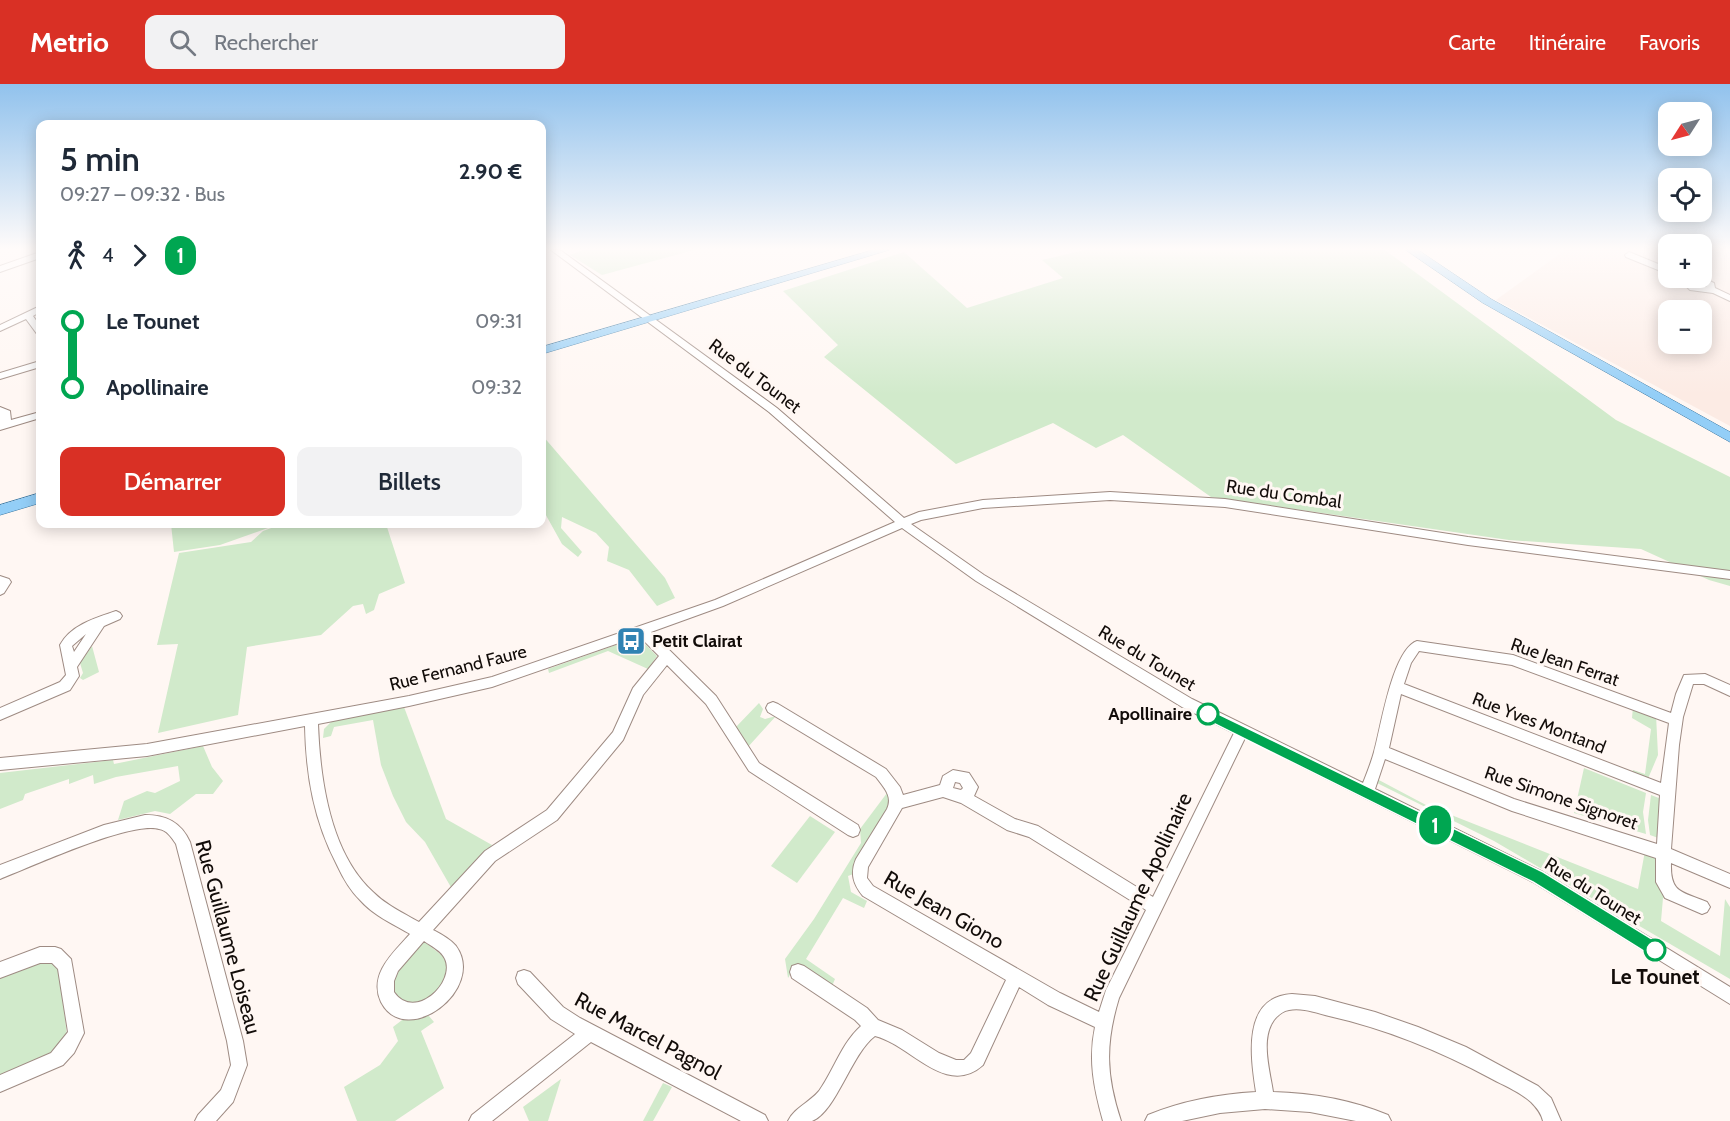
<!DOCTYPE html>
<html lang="fr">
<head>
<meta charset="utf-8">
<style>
	:root { --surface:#fff; --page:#f2f2f3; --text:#1f2937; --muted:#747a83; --accent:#d93025 }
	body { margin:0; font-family:Cabin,sans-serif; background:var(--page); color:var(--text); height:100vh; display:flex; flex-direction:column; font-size:22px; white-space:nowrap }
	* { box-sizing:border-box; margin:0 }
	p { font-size:20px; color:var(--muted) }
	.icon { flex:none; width:33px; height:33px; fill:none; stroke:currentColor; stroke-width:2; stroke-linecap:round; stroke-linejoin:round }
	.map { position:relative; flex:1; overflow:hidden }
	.panel { position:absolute; left:36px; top:36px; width:510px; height:408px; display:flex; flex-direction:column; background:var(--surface); border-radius:12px; box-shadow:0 3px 15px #0003 }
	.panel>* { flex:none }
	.badge { padding:0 12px; border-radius:20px; font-size:21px; line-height:39px }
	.needle { width:39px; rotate:234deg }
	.tools { position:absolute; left:1658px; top:18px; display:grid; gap:12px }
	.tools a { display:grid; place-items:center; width:54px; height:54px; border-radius:12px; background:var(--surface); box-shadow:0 3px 15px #0003; font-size:30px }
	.map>.badge { position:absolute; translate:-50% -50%; box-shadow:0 0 0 3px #fff }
	.legs { display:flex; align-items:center; gap:9px; height:66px; padding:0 24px; font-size:20px }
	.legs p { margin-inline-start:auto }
	.head { display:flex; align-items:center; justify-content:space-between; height:102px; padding:0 24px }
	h1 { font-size:33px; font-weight:600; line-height:45px }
	.primary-button { display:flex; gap:12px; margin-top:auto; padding:12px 24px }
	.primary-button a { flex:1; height:69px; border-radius:12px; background:var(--accent); color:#fff; font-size:24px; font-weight:600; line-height:69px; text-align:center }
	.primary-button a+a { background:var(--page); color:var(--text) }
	ul { padding:0 24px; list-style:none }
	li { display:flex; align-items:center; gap:21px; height:66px; font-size:22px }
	li i { display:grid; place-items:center; width:9px; height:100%; margin:0 8px; background:currentColor }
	li i::after { content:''; width:15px; height:15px; margin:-8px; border:4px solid; border-radius:50%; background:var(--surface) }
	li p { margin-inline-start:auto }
	li:first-child i { background:linear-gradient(#0000 50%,currentColor 0) }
	li:last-child i { background:linear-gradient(currentColor 50%,#0000 0) }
	header { display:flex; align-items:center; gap:36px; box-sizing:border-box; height:84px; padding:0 30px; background:var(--accent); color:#fff }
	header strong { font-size:28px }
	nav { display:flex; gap:33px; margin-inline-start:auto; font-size:21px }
	.search { width:420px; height:54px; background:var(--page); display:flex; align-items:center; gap:15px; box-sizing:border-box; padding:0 21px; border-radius:12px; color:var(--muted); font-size:22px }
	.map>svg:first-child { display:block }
	.built { fill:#fcebe4; fill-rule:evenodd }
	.green { fill:#d1eacb }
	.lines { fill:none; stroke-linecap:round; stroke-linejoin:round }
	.minor-casing { stroke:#9e8b83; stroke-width:2 }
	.major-casing { stroke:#3775a0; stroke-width:1 }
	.minor { fill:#fff; fill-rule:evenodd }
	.major { fill:#93cef7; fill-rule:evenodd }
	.line-1 { fill:#00a651; stroke:#fff; stroke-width:1.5 }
	.stop-1-dot { fill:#fff; stroke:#00a651; stroke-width:3 }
	.labels { text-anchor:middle; stroke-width:6; stroke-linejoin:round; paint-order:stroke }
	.street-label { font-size:18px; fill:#120c09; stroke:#fff7f3 }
	.poi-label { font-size:18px; font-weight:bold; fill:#120c09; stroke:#fff7f3; text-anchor:start }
	.stop-label { font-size:18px; font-weight:bold; fill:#120c09; stroke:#fff7f3; text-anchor:end }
	.near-street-label { font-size:21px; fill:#120c09; stroke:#fff7f3 }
	.near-stop-label { font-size:21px; font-weight:bold; fill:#120c09; stroke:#fff7f3 }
</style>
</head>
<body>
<header>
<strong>Metrio</strong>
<div class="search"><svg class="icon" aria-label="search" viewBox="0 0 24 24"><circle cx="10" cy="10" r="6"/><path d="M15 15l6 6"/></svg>Rechercher</div>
<nav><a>Carte</a><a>Itinéraire</a><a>Favoris</a></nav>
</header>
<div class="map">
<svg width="1730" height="1037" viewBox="0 0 1730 1037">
	<rect width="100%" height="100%" fill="#fff7f3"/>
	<path class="built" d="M1565 166H1668V194H1701V166H1730V342L1496 216ZM1668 226H1701V260H1668Z"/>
	<g class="green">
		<polygon points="583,166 694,166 602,191 570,171"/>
		<polygon points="1085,166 1385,166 1616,336 1730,393 1730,502 1709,496 1641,465 1509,456 1211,413 1123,351 1096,364 1053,339 956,380 824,273 838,261 783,207 904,168 967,224 1063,194 1042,176"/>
		<polygon points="542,351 665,494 675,514 657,522 629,486 607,477 609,463 596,449 562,433 561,444 582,468 578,473 562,460 542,424"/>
		<polygon points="171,440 267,440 268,444 220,461 174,468"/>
		<polygon points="282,440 386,440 405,499 379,510 374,526 366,530 363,520 353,522 321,551 247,563 238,631 158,649 178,560 157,561 179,469 251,458 263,447"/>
		<polygon points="636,554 640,555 657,572 648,585 608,567 549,589 548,585"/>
		<polygon points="92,562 99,588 83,596 80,594 83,589 80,579"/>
		<polygon points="759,619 763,625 760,633 765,635 776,632 747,664 735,644"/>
		<polygon points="404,623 446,735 492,761 452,805 425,758 406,738 393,712 381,681 373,636 334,643 331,652 323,654 324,645 332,637"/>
		<polygon points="1633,623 1656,631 1658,671 1647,697 1632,689 1633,686 1645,690 1651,645 1632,634"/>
		<polygon points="203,662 212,683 223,697 213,710 196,710 170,730 155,727 118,736 124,717 147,707 155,709 180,697 178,682 116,693 94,700 93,691 69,700 69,695 25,710 23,716 0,725 0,689 113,676 114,680"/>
		<polygon points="1584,684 1646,709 1643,728 1646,750 1574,729"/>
		<polygon points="1377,695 1426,721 1638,805 1645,767 1658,771 1658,799 1674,818 1663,814 1661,837 1720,872 1725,815 1730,823 1730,895 1494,757 1377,699"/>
		<polygon points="890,705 891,724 856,789 848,792 851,808 867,817 864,824 843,814 806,875 835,895 832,902 797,880 788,894 785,875 814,835 861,759 860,745"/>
		<polygon points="1651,711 1664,716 1661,755 1650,751 1648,736"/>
		<polygon points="810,732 835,748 797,799 771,782"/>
		<polygon points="422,856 448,876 449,895 422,922 394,916 393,892"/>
		<polygon points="41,875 59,881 67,952 51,970 0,992 0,891"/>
		<polygon points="428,931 434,938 421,947 444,1004 395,1037 357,1037 344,1003 380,981 398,957 393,943 406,933"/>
		<polygon points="561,995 548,1037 529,1037 523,1023"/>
		<polygon points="663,999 672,1003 653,1037 643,1037"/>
	</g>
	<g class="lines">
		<g class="minor-casing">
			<g id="minor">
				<path d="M551 166H560L777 324 904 434 919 428 983 416 1110 408 1225 415 1468 453 1730 487V495L1468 461 1225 423 1110 416 983 424 921 436 911 440 984 491 1192 615 1363 699C1367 689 1371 679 1374 668 1381 644 1392 566 1417 557L1513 571 1671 629 1676 610 1684 591 1705 590 1730 601V612L1704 600H1693L1683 633 1679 661 1671 765 1730 790V804L1671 779C1670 810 1682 807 1707 818L1710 823 1707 828 1702 830 1665 814 1656 798V774L1512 727 1385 675 1375 705 1543 788 1730 903V920L1533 798 1245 654 1119 914C1105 960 1106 992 1121 1037H1103C1094 1005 1088 976 1095 943L1048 921 1019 903 983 981C946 1014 911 961 875 952 851 970 836 1028 812 1037 806 1037 795 1037 788 1037 794 1024 810 1018 819 1007 834 986 841 960 861 942L855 936 792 894 790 888 792 882 798 880 804 882 867 924 878 936 902 946 939 969 956 976H964L971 969 1006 896 863 812C853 800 850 789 856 775L887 725C893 712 884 704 876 693L768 628 766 624 768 620 773 618 778 620 886 685 900 703 903 711 940 701 943 692 953 686 969 689 978 703 974 712 1015 735 1038 742 1153 813 1234 649 1182 623 976 497 902 444 723 522 651 548 716 612 759 679 858 741 860 746 858 751 853 753 848 751 749 687 706 620 667 581 643 611 623 656 557 736 495 777 433 846C441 850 450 855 456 862 487 905 406 966 381 918 368 890 394 868 410 850 393 840 373 831 360 816 350 806 343 794 337 781 314 737 306 692 305 642L147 672 0 686V674L147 660 409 612 492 593 715 516 895 438 769 328ZM639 552 659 572 633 604 613 648 547 726 485 767 419 838C403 829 386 821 373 808 330 769 320 694 318 640L409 622 492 603ZM1419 567 1512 581 1669 639 1661 699 1404 600 1411 579ZM1401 610 1660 711 1657 760 1514 715 1389 664ZM955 698 960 699 963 704 961 706 953 704ZM943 713 961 719 1007 746 1029 753 1146 826 1106 906 1099 928 1060 909 873 802 867 794 868 783 902 724ZM424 857C431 862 442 867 445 875 456 898 415 938 394 908V897L398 887Z"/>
				<polygon points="40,168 40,174 0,188 0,182"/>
				<polygon points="1629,168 1668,184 1668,190 1626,173 1625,171"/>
				<path d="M1701 193 1714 199 1715 204 1730 211V217L1713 209 1690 206 1681 197 1685 194ZM1691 197H1699L1707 203H1696L1691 199Z"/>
				<polygon points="40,222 40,228 33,232 40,242 40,251 37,250 26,235 0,247 0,241"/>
				<polygon points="40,277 40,283 0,295 0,289"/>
				<polygon points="0,323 10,327 11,336 40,328 40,334 0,346"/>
				<polygon points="0,492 9,495 11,498 4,509 0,511"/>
				<path d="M116 527 120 529 122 532 120 535 104 542 77 583 79 592 70 606 0 636V624L60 598 66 591 60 561C71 541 95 534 116 527ZM86 550 74 568 72 562Z"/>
				<path d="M145 731C166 731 181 738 190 758L243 957 247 981 233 1018 216 1037H195L198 1031 221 1006 231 981 227 957 176 760C172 754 167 746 159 745 130 737 31 783 0 795V781L104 741Z"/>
				<polygon points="40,863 55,863 61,865 71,875 84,949 74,969 63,981 0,1008 0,991 51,969 68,948 58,885 52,879 40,879 0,894 0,878"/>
				<polygon points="524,886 530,888 563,923 580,934 765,1031 768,1037 741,1037 591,958 492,1037 469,1037 472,1031 575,950 551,935 518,900 516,894 518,888"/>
				<path d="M1292 910 1315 912 1375 928 1418 943 1466 963 1538 1002 1551 1014 1561 1037H1543C1541 1029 1537 1024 1531 1018 1520 1008 1505 1002 1492 995 1440 967 1387 945 1329 932 1317 929 1301 923 1289 926 1283 927 1277 932 1274 936 1260 955 1270 987 1273 1008 1313 1009 1352 1016 1388 1031L1391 1037H1356L1310 1028 1265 1025 1220 1029 1182 1037H1145L1148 1031C1182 1017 1220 1010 1256 1008 1251 975 1241 913 1292 910Z"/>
			</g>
		</g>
		<g class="major-casing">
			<g id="major">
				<polygon points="873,166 889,166 542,270 542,263"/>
				<polygon points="1406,166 1418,166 1491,215 1730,348 1730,358 1483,219"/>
				<polygon points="40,409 40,419 0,431 0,421"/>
			</g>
		</g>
		<use href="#minor" class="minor"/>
		<use href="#major" class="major"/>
	</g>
	<linearGradient id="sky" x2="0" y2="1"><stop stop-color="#91c2ed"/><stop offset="0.53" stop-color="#fffbfa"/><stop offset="1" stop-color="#fffbfa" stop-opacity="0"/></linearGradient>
	<rect width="1730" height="311" fill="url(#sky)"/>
	<polygon class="line-1" points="1208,625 1543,788 1660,860 1663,866 1660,871 1655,873 1650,871 1533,798 1203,634 1201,630 1203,626"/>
	<defs>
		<g id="bus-square" transform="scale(1.5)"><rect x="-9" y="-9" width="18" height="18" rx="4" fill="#3083b3" stroke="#fff7f3"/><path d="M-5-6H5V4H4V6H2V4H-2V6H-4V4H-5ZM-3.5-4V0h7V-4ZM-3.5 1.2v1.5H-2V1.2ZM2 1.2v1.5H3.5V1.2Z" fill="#fff"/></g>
	</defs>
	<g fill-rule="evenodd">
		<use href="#bus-square" x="631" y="557"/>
	</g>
	<g class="stop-1-dot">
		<circle cx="1208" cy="630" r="10"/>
		<circle cx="1655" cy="866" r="10"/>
	</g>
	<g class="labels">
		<g class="street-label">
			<text transform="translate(755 292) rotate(37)" y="6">Rue du Tounet</text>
			<text transform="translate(1284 410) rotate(8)" y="6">Rue du Combal</text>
			<text transform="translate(1147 574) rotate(31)" y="6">Rue du Tounet</text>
			<text transform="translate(1565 578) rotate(19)" y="6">Rue Jean Ferrat</text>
			<text transform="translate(458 584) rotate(-14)" y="6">Rue Fernand Faure</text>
			<text transform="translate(1539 639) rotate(21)" y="6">Rue Yves Montand</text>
			<text transform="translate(1561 714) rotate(19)" y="6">Rue Simone Signoret</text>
			<text transform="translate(1593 807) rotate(32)" y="6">Rue du Tounet</text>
		</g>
		<g class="poi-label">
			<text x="652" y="563">Petit Clairat</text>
		</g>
		<g class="stop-label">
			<text x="1192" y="636">Apollinaire</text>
		</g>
		<g class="near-street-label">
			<text transform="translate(1138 813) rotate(-65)" y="7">Rue Guillaume Apollinaire</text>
			<text transform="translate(944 826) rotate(30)" y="7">Rue Jean Giono</text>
			<text transform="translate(228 853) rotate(75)" y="7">Rue Guillaume Loiseau</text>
			<text transform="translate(648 952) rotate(28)" y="7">Rue Marcel Pagnol</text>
		</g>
		<g class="near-stop-label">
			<text x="1655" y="900">Le Tounet</text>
		</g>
	</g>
</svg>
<div class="tools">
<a><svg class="needle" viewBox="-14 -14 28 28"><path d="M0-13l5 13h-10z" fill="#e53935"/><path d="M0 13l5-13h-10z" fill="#747a83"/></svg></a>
<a><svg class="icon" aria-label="locate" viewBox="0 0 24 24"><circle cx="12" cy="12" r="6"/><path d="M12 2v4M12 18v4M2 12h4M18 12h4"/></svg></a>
<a>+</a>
<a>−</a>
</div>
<b class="badge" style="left:1435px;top:741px;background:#00a651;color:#fff">1</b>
<section class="panel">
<div class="head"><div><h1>5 min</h1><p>09:27 – 09:32 · Bus</p></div><b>2.90 €</b></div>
<div class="legs"><svg class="icon" aria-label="walk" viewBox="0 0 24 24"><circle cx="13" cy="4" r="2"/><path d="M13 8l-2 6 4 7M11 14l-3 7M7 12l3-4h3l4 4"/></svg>4<svg class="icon" aria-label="forward" viewBox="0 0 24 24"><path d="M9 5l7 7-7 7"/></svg><b class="badge" style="background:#00a651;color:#fff">1</b></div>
<ul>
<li><i style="color:#00a651"></i><b>Le Tounet</b><p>09:31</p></li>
<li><i style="color:#00a651"></i><b>Apollinaire</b><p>09:32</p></li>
</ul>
<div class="primary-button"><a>Démarrer</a><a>Billets</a></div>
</section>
</div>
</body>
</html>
